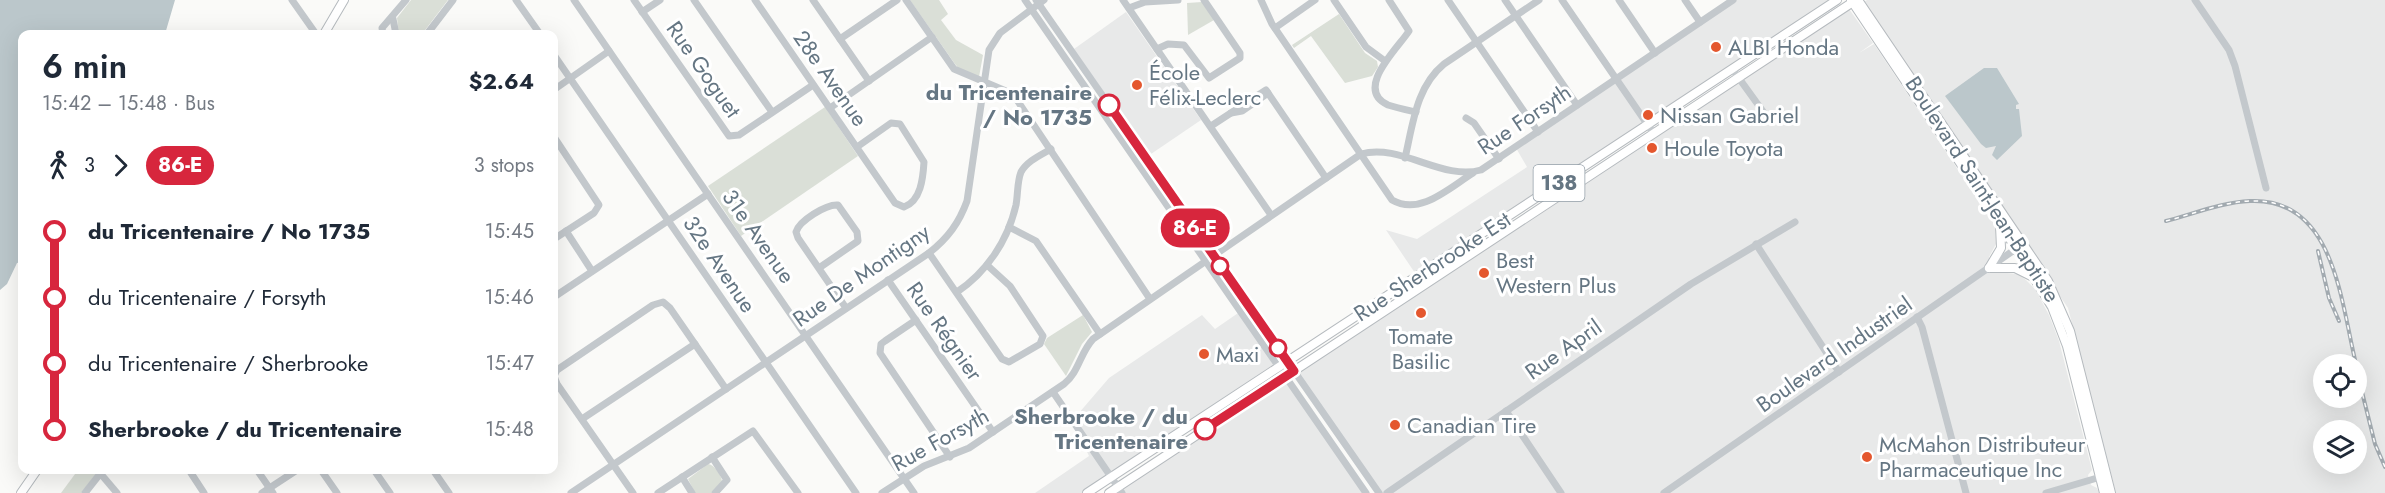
<!DOCTYPE html>
<html lang="en">
<head>
<meta charset="utf-8">
<style>
	:root { --surface:#fff; --page:#f2f2f3; --text:#1f2937; --muted:#747a83 }
	body { margin:0; font-family:Jost,sans-serif; background:var(--page); color:var(--text); height:100vh; display:flex; flex-direction:column; font-size:22px; white-space:nowrap }
	* { box-sizing:border-box; margin:0 }
	p { font-size:20px; color:var(--muted) }
	.icon { flex:none; width:33px; height:33px; fill:none; stroke:currentColor; stroke-width:2; stroke-linecap:round; stroke-linejoin:round }
	.map { position:relative; flex:1; overflow:hidden }
	.sheet { position:absolute; left:18px; top:30px; width:540px; height:444px; display:flex; flex-direction:column; background:var(--surface); border-radius:12px; box-shadow:0 6px 24px #0002 }
	.sheet>* { flex:none }
	.badge { padding:0 12px; border-radius:20px; font-size:21px; line-height:39px }
	.fabs { position:absolute; left:2313px; top:354px; display:grid; gap:12px }
	.fabs a { display:grid; place-items:center; width:54px; height:54px; border-radius:50%; background:var(--surface); box-shadow:0 6px 24px #0002; font-size:30px }
	.map>.badge { position:absolute; translate:-50% -50%; box-shadow:0 0 0 3px #fff }
	.legs { display:flex; align-items:center; gap:9px; height:66px; padding:0 24px; font-size:20px }
	.legs p { margin-inline-start:auto }
	.summary { display:flex; align-items:center; justify-content:space-between; height:102px; padding:0 24px }
	h1 { font-size:33px; font-weight:600; line-height:45px }
	ul { padding:0 24px; list-style:none }
	li { display:flex; align-items:center; gap:21px; height:66px; font-size:22px }
	li i { display:grid; place-items:center; width:9px; height:100%; margin:0 8px; background:currentColor }
	li i::after { content:''; width:15px; height:15px; margin:-8px; border:4px solid; border-radius:50%; background:var(--surface) }
	li p { margin-inline-start:auto }
	li:first-child i { background:linear-gradient(#0000 50%,currentColor 0) }
	li:last-child i { background:linear-gradient(currentColor 50%,#0000 0) }
	.map>svg:first-child { display:block }
	.built { fill:#e8e9e9; fill-rule:evenodd }
	.green { fill:#dadfd7 }
	.water { fill:#bbc7cb }
	.lines { fill:none; stroke-linecap:round; stroke-linejoin:round }
	.major-casing { stroke:#b5babe; stroke-width:10 }
	.minor { stroke:#c3c8cc; stroke-width:7 }
	.major { stroke:#fff; stroke-width:8 }
	.rail-casing { stroke:#a2aab0; stroke-width:4 }
	.rail { stroke:#fff; stroke-width:1.5; stroke-dasharray:4.5; stroke-linecap:butt }
	.line-1-casing { stroke:#fff; stroke-width:14 }
	.line-1 { stroke:#d7263d; stroke-width:9 }
	.poi-dot { fill:#e4572e; stroke:#fff; stroke-width:2 }
	.stop-1-dot { fill:#fff; stroke:#d7263d; stroke-width:3 }
	.labels { text-anchor:middle; stroke-width:6; stroke-linejoin:round; paint-order:stroke }
	.shield { fill:#fff; stroke:#939fa8; stroke-width:1.5 }
	.shield-label { font-size:21px; font-weight:bold; fill:#657683 }
	.poi-label { font-size:22px; fill:#657683; stroke:#fff; text-anchor:start }
	.street-label { font-size:22px; fill:#657683; stroke:#fff }
	.stop-label { font-size:22px; font-weight:bold; fill:#657683; stroke:#fff; text-anchor:end }
</style>
</head>
<body>
<div class="map">
<svg width="2385" height="493" viewBox="0 0 2385 493">
	<rect width="100%" height="100%" fill="#fafaf8"/>
	<g class="built">
		<polygon points="1734,0 1837,0 1417,276 1386,230 1417,239 1527,167 1516,148"/>
		<path d="M1867 0H2385V493H2116L2068 308 1862 3ZM2324 364H2356V398H2324ZM2324 430H2356V464H2324Z"/>
		<polygon points="1847,6 1873,43 1859,53 1874,44 1995,225 1996,244 1989,257 1997,272 2018,274 2026,280 2035,289 2049,315 2059,341 2092,470 2088,475 2091,485 2097,488 2099,493 1379,493 1294,371"/>
		<polygon points="1126,12 1201,120 1148,156 1074,49"/>
		<polygon points="1241,311 1280,366 1089,493 1035,493 1089,456 1072,421 1109,378 1202,315 1215,329"/>
		<polygon points="1287,376 1366,493 1109,493"/>
	</g>
	<g class="green">
		<polygon points="411,0 448,0 422,34 399,34 397,18"/>
		<polygon points="910,0 939,0 948,14 941,20 956,40 983,55 979,77 960,70 955,64"/>
		<polygon points="1202,2 1214,20 1188,35 1187,3"/>
		<polygon points="1339,14 1365,53 1377,61 1378,67 1372,76 1345,83 1311,36 1294,48 1292,45"/>
		<polygon points="825,107 858,156 741,236 708,186"/>
		<polygon points="1083,315 1092,332 1082,344 1066,376 1044,344 1047,338"/>
		<path d="M708 464C715 465 723 477 722 484L711 493H695L688 479Z"/>
		<polygon points="78,470 99,470 81,493 61,493"/>
	</g>
	<g class="water">
		<polygon points="0,0 175,0 165,34 22,34 22,262 17,263 7,284 0,290"/>
		<polygon points="1984,68 1997,68 2019,104 2016,105 2016,109 2019,109 2022,136 1997,160 1992,155 1996,146 1986,148 1981,144 1945,96"/>
	</g>
	<g class="lines">
		<g class="major-casing">
			<g id="major">
				<polyline points="1851,0 1995,215 2052,307 2067,346 2104,493"/>
				<polyline points="1858,0 2048,281 2070,331 2111,493"/>
				<polyline points="324,34 344,0"/>
				<polyline points="1989,268 2001,248 2000,226"/>
				<polyline points="1989,268 2015,268 2031,276"/>
				<polyline points="21,493 37,470"/>
				<polyline points="1087,493 1837,0"/>
				<polyline points="1109,493 1856,0"/>
			</g>
		</g>
		<g class="minor">
			<polyline points="292,0 316,34"/>
			<polyline points="516,0 540,34"/>
			<polyline points="574,0 914,493"/>
			<polyline points="634,0 729,136 739,135 813,85"/>
			<polyline points="694,0 772,112"/>
			<path d="M755 0 895 203 904 207C921 201 923 178 924 162L900 124 891 123 857 147"/>
			<polyline points="813,0 869,81"/>
			<polyline points="906,0 954,69 1013,94 1150,299"/>
			<polyline points="1025,0 1366,493"/>
			<polyline points="1036,0 1379,493"/>
			<polyline points="1123,0 1271,215"/>
			<path d="M1261 0 1272 24 1392 200C1420 216 1449 188 1473 173"/>
			<polyline points="1334,0 1366,47 1385,61"/>
			<path d="M1389 0 1409 31C1399 47 1353 89 1388 105 1397 108 1407 110 1416 112"/>
			<polyline points="1448,0 1538,132"/>
			<polyline points="1505,0 1577,105"/>
			<polyline points="1562,0 1654,134"/>
			<polyline points="1619,0 1655,53"/>
			<polyline points="1685,0 1700,22"/>
			<polyline points="2195,0 2229,50 2235,66 2266,188"/>
			<polyline points="1129,8 1145,2 1178,0"/>
			<polyline points="642,12 660,0"/>
			<polyline points="393,19 396,34"/>
			<polyline points="1275,28 1315,0"/>
			<polyline points="383,34 382,28 406,0"/>
			<polyline points="427,34 453,0"/>
			<polyline points="840,39 897,0"/>
			<polyline points="1157,49 1168,44 1184,45 1209,78 1240,58 1240,53 1204,0"/>
			<polyline points="554,55 856,493"/>
			<polyline points="1733,70 1767,117"/>
			<polyline points="555,89 609,51"/>
			<polyline points="830,108 932,37"/>
			<polyline points="1231,113 1242,111 1268,93"/>
			<polyline points="1466,118 1474,123 1499,159"/>
			<polyline points="1211,126 1266,90 1326,178"/>
			<polyline points="554,137 599,205 594,213 554,239"/>
			<path d="M1405 158C1413 124 1416 87 1444 64L1539 0"/>
			<polyline points="1009,227 1036,241 1100,334"/>
			<polyline points="566,231 592,271"/>
			<polyline points="1756,244 1839,372"/>
			<polyline points="929,253 1002,359 1009,362 1040,344 1043,336 1010,286 987,265"/>
			<path d="M819 268 858 241 857 232 838 205C826 204 799 221 796 232L798 238 846 308"/>
			<polyline points="888,280 993,432"/>
			<path d="M957 292C987 272 1008 240 1016 205 1018 194 1017 182 1021 172 1027 161 1041 155 1051 149"/>
			<polyline points="554,297 708,194"/>
			<polyline points="1917,317 1922,327 1966,493"/>
			<polyline points="916,320 885,341 881,344 880,353 950,457"/>
			<polyline points="1053,392 1122,493"/>
			<polyline points="1506,411 1561,493"/>
			<polyline points="582,419 695,344"/>
			<polyline points="712,457 727,480 715,493"/>
			<polyline points="189,470 204,493"/>
			<polyline points="257,470 273,493"/>
			<polyline points="321,470 337,493"/>
			<polyline points="374,470 390,493"/>
			<polyline points="433,470 449,493"/>
			<polyline points="100,473 117,493"/>
			<polyline points="682,477 692,493"/>
			<polyline points="85,493 103,470"/>
			<polyline points="262,493 297,470"/>
			<path d="M571 493 929 253C948 238 959 223 967 201L989 50 1000 33 1044 0"/>
			<polyline points="633,493 557,384 554,376 557,370 653,305 663,302 670,308 726,389"/>
			<polyline points="658,493 753,431 798,493"/>
			<path d="M882 493 924 466 969 448 1064 384C1079 372 1080 353 1093 339L1361 154C1401 143 1442 181 1481 170L1733 0"/>
			<polyline points="1387,493 1691,284 1795,222"/>
			<polyline points="1664,493 2020,246"/>
			<polyline points="2046,493 2104,476"/>
		</g>
		<use href="#major" class="major"/>
		<g class="rail-casing">
			<g id="rail">
				<path d="M2166 221C2193 214 2223 202 2250 201 2335 197 2341 304 2356 364"/>
				<polyline points="2318,251 2329,298 2339,321"/>
				<polyline points="2356,368 2375,444 2385,467"/>
			</g>
		</g>
		<use href="#rail" class="rail"/>
	</g>
	<g class="lines">
		<g class="line-1-casing">
			<polyline id="line-1" points="1109,105 1294,371 1205,429"/>
		</g>
		<use href="#line-1" class="line-1"/>
	</g>
	<g class="poi-dot">
		<circle cx="1716" cy="47" r="6"/>
		<circle cx="1137" cy="85" r="6"/>
		<circle cx="1648" cy="115" r="6"/>
		<circle cx="1652" cy="148" r="6"/>
		<circle cx="1484" cy="273" r="6"/>
		<circle cx="1421" cy="313" r="6"/>
		<circle cx="1204" cy="354" r="6"/>
		<circle cx="1395" cy="425" r="6"/>
		<circle cx="1867" cy="457" r="6"/>
	</g>
	<g class="stop-1-dot">
		<circle cx="1109" cy="105" r="10"/>
		<circle cx="1220" cy="266" r="8"/>
		<circle cx="1278" cy="348" r="8"/>
		<circle cx="1205" cy="429" r="10"/>
	</g>
	<g class="labels">
		<rect class="shield" x="1533.5" y="165" width="51" height="36" rx="4.5"/>
		<g class="shield-label">
			<text x="1559" y="190">138</text>
		</g>
		<g class="poi-label">
			<text x="1728" y="55">ALBI Honda</text>
			<text x="1149" y="80">École<tspan x="1149" dy="25">Félix-Leclerc</tspan></text>
			<text x="1660" y="123">Nissan Gabriel</text>
			<text x="1664" y="156">Houle Toyota</text>
			<text x="1496" y="268">Best<tspan x="1496" dy="25">Western Plus</tspan></text>
			<text x="1421" y="344" text-anchor="middle">Tomate<tspan x="1421" dy="25">Basilic</tspan></text>
			<text x="1216" y="362">Maxi</text>
			<text x="1407" y="433">Canadian Tire</text>
			<text x="1879" y="452">McMahon Distributeur<tspan x="1879" dy="25">Pharmaceutique Inc</tspan></text>
		</g>
		<g class="street-label">
			<text transform="translate(704 69) rotate(55)" y="8">Rue Goguet</text>
			<text transform="translate(831 78) rotate(55)" y="8">28e Avenue</text>
			<text transform="translate(1524 119) rotate(-34)" y="8">Rue Forsyth</text>
			<text transform="translate(1983 189) rotate(57)" y="8">Boulevard Saint-Jean-Baptiste</text>
			<text transform="translate(759 236) rotate(55)" y="8">31e Avenue</text>
			<text transform="translate(720 264) rotate(56)" y="8">32e Avenue</text>
			<text transform="translate(1432 266) rotate(-33)" y="8">Rue Sherbrooke Est</text>
			<text transform="translate(861 275) rotate(-35)" y="8">Rue De Montigny</text>
			<text transform="translate(945 331) rotate(55)" y="8">Rue Régnier</text>
			<text transform="translate(1563 349) rotate(-35)" y="8">Rue April</text>
			<text transform="translate(1834 354) rotate(-35)" y="8">Boulevard Industriel</text>
			<text transform="translate(940 439) rotate(-29)" y="8">Rue Forsyth</text>
		</g>
		<g class="stop-label">
			<text x="1092" y="100">du Tricentenaire<tspan x="1092" dy="25">/ No 1735</tspan></text>
			<text x="1188" y="424">Sherbrooke / du<tspan x="1188" dy="25">Tricentenaire</tspan></text>
		</g>
	</g>
</svg>
<div class="fabs">
<a><svg class="icon" aria-label="locate" viewBox="0 0 24 24"><circle cx="12" cy="12" r="6"/><path d="M12 2v4M12 18v4M2 12h4M18 12h4"/></svg></a>
<a><svg class="icon" aria-label="layers" viewBox="0 0 24 24"><path d="M12 4l9 5-9 5-9-5zM3 14l9 5 9-5"/></svg></a>
</div>
<b class="badge" style="left:1195px;top:228px;background:#d7263d;color:#fff">86-E</b>
<section class="sheet">
<div class="summary"><div><h1>6 min</h1><p>15:42 – 15:48 · Bus</p></div><b>$2.64</b></div>
<div class="legs"><svg class="icon" aria-label="walk" viewBox="0 0 24 24"><circle cx="13" cy="4" r="2"/><path d="M13 8l-2 6 4 7M11 14l-3 7M7 12l3-4h3l4 4"/></svg>3<svg class="icon" aria-label="forward" viewBox="0 0 24 24"><path d="M9 5l7 7-7 7"/></svg><b class="badge" style="background:#d7263d;color:#fff">86-E</b><p>3 stops</p></div>
<ul>
<li><i style="color:#d7263d"></i><b>du Tricentenaire / No 1735</b><p>15:45</p></li>
<li><i style="color:#d7263d"></i><span>du Tricentenaire / Forsyth</span><p>15:46</p></li>
<li><i style="color:#d7263d"></i><span>du Tricentenaire / Sherbrooke</span><p>15:47</p></li>
<li><i style="color:#d7263d"></i><b>Sherbrooke / du Tricentenaire</b><p>15:48</p></li>
</ul>
</section>
</div>
</body>
</html>
